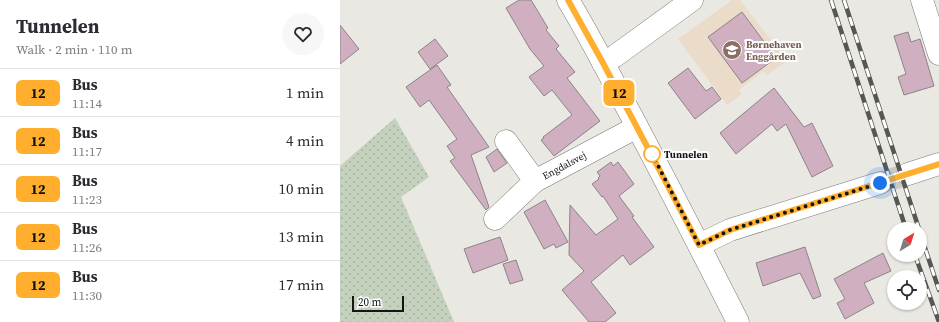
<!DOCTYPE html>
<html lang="en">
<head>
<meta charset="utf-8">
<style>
	:root { --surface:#fff; --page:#f7f7f7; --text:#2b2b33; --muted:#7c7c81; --line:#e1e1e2 }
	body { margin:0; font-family:"Source Serif 4",serif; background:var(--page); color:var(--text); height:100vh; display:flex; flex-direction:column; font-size:15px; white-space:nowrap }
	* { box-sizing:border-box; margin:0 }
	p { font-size:13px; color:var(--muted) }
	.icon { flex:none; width:22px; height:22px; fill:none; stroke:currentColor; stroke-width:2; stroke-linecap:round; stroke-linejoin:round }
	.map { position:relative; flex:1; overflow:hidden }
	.sheet { display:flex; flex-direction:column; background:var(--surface); width:340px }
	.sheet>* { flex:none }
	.badge { padding:0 8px; border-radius:6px; font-size:14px; line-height:26px }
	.needle { width:26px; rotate:38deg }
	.controls { position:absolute; left:547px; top:222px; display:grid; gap:8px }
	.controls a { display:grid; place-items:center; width:40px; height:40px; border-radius:50%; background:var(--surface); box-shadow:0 1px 3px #0004; font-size:20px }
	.scale { position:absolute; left:12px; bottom:10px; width:52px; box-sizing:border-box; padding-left:4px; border:2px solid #151513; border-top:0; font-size:11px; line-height:14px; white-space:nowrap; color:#151513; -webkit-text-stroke:3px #fff; paint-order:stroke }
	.you { position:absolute; width:20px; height:20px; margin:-10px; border:3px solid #fff; border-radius:50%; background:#1a73e8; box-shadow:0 0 0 6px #1a73e833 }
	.map>.badge { position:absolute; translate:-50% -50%; box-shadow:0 0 0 2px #fff }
	.round { display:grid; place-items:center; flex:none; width:42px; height:42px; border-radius:21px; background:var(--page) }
	.headline { display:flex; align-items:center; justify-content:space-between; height:68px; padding:0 16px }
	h1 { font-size:19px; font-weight:700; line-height:30px }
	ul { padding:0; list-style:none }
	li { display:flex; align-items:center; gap:12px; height:48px; padding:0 16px; border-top:1px solid var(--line) }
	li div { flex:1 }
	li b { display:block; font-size:15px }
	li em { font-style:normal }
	li .badge { min-width:44px; font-weight:700; text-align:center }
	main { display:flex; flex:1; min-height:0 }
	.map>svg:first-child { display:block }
	.education { fill:#eadcc9 }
	.grass { fill:url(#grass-dots) }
	.building { fill:#d0afc1; stroke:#8b8588 }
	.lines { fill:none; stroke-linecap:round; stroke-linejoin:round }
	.minor-tunnel { stroke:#c9c8c3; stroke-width:22; stroke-dasharray:22 11; stroke-linecap:butt }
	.minor-casing { stroke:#7c7b76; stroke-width:23 }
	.minor { stroke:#fff; stroke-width:22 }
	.rail-casing { stroke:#565652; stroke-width:4.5 }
	.rail { stroke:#fff; stroke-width:3; stroke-dasharray:9; stroke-linecap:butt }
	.line-casing { stroke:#fff; stroke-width:9 }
	.line { stroke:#ffae2d; stroke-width:6 }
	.walk { stroke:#151513; stroke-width:4; stroke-dasharray:0 7.2 }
	.stop-dot { fill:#fff; stroke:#ffae2d; stroke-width:2 }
	.labels { text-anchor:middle; stroke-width:4; stroke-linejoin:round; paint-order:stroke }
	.education-label { font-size:10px; font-weight:bold; fill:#785e54; stroke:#fff; text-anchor:start }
	.stop-label { font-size:10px; font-weight:bold; fill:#151513; stroke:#fff; text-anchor:start }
	.street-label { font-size:10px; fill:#151513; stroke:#fff }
</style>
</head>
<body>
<main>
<section class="sheet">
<div class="headline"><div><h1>Tunnelen</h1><p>Walk · 2 min · 110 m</p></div><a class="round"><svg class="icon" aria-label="heart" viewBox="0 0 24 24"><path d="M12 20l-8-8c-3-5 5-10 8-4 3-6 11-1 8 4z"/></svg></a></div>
<ul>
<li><span class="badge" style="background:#ffae2d;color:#111">12</span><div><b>Bus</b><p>11:14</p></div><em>1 min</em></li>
<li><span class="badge" style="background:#ffae2d;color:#111">12</span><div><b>Bus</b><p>11:17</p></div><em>4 min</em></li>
<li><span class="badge" style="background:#ffae2d;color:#111">12</span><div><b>Bus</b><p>11:23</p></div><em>10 min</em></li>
<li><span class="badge" style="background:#ffae2d;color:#111">12</span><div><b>Bus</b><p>11:26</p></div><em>13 min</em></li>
<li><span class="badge" style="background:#ffae2d;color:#111">12</span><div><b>Bus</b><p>11:30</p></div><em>17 min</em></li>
</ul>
</section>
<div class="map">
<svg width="599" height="322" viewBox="0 0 599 322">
	<defs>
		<pattern id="grass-dots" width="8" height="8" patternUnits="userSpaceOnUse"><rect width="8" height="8" fill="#c3d1bd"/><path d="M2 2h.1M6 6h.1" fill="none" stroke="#a7b3a2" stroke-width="1.8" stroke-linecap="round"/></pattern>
	</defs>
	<rect width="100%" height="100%" fill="#e9e8e2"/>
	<polygon class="education" points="392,0 400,0 447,61 427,75 423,71 404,86 399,90 402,94 387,105 338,39"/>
	<polygon class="grass" points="55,118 89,177 61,197 114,322 0,322 0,166"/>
	<g class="building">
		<polygon points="179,0 191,0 208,28 206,30 219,46 216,49 235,72 227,78 260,121 214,156 201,140 204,138 203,137 232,115 212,90 204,96 189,77 204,66 190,49 166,8"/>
		<polygon points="402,12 436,58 402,83 368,37"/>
		<polygon points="0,25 19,49 0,64"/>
		<polygon points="568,32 571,42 580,39 594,86 564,95 558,77 566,74 554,36"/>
		<polygon points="95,39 108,56 90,69 78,52"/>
		<polygon points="97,65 111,85 107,87 149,147 131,155 149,207 146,210 110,161 115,158 107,146 117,139 89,100 80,107 66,87"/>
		<polygon points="348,68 366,91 372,87 381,99 355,119 328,83"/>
		<polygon points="434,88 464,127 472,123 493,166 472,177 446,124 437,131 432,124 396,154 380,133"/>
		<polygon points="157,149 167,163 154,172 146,157"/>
		<polygon points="271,162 273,166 278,162 294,184 279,196 294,216 292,217 314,247 290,265 283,255 251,282 276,313 265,322 249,322 222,290 244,271 229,255 230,205 256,235 278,219 263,196 262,197 252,184 259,179 258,178 260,176 257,172"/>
		<polygon points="205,200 228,242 216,248 214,244 204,249 184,212"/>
		<polygon points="160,237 168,260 133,273 124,249"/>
		<polygon points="465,247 481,296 473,299 460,273 423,286 416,263"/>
		<polygon points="543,253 551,271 524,283 534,303 505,319 497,303 505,299 494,279"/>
		<polygon points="176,260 183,280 170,284 163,264"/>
	</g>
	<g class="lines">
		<polyline class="minor-tunnel" points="540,183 568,174"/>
		<g class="minor-casing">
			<g id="minor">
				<path d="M228 0C251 38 271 78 292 117 328 185 363 253 398 322"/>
				<polyline points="582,0 599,54"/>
				<polyline points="263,63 275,56 352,0"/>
				<polyline points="166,141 195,181 297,127"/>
				<polyline points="568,174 599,164"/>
				<polyline points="155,219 195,181"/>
				<polyline points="359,245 390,230 540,183"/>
			</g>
		</g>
		<use href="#minor" class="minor"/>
		<g class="rail-casing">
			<g id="rail">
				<polyline points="491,0 566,229"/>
				<polyline points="504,0 579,229"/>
				<polyline points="580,233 599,290"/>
				<polyline points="575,255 599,322"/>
			</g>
		</g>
		<use href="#rail" class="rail"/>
	</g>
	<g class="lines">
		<g class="line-casing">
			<polyline id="line" points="228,0 263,63 359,245 390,230 599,164"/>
		</g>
		<use href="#line" class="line"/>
		<polyline class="walk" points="312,154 359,245 390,230 540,183"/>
	</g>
	<defs>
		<g id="school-disc" transform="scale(1)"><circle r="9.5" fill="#8d6e63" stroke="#fff"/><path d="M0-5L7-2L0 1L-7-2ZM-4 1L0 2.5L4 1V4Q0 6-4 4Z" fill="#fff"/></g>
	</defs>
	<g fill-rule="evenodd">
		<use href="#school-disc" x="392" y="50"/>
	</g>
	<circle class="stop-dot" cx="312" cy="154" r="8"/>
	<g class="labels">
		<g class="education-label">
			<text x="406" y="48">Børnehaven<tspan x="406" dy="12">Enggården</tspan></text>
		</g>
		<g class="stop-label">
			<text x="324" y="158">Tunnelen</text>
		</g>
		<g class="street-label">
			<text transform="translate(224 165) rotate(-28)" y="4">Engdalsvej</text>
		</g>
	</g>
</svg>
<div class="controls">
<a><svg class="needle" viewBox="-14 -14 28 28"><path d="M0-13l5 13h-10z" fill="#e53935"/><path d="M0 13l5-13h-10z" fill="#7c7c81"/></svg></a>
<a><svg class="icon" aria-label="locate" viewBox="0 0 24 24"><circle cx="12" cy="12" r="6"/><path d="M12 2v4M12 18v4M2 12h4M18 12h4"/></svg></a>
</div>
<div class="scale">20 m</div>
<div class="you" style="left:540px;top:183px"></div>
<b class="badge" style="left:279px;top:93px;background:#ffae2d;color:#111">12</b>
</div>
</main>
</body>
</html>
